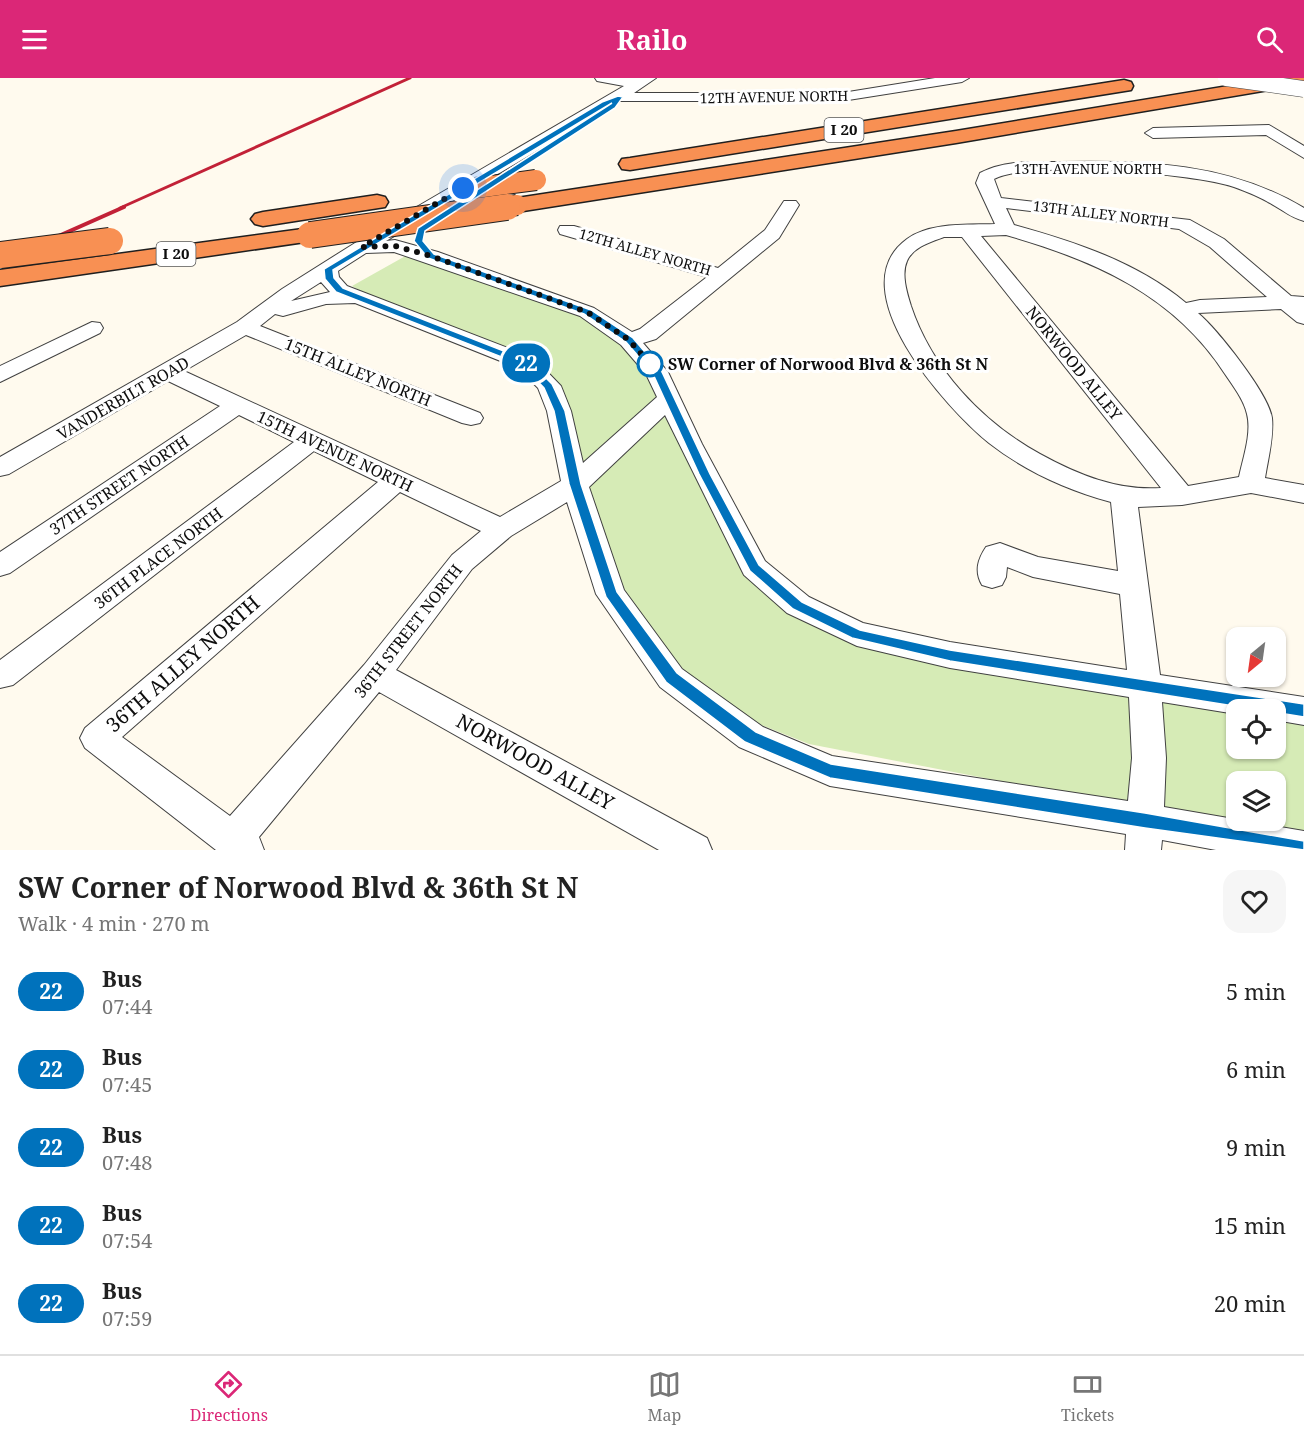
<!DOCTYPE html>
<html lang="en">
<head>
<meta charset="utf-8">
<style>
	:root { --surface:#fff; --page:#f6f6f6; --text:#222; --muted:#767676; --line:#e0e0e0; --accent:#db2777 }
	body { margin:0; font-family:"Noto Serif",serif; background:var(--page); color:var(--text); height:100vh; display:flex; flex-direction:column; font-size:22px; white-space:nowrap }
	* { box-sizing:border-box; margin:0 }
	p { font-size:20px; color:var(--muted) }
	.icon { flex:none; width:33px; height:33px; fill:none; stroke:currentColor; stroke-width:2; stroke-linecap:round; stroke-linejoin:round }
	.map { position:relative; height:772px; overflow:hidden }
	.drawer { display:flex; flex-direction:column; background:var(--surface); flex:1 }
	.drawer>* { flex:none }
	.badge { padding:0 12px; border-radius:20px; font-size:21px; line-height:39px }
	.needle { width:39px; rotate:209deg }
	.buttons { position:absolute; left:1226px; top:549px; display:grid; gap:12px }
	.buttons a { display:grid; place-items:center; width:60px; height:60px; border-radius:12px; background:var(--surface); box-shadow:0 2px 4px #0004; font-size:30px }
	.you { position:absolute; width:30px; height:30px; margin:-15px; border:4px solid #fff; border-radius:50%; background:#1a73e8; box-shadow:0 0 0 9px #1a73e833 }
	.map>.badge { position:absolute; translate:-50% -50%; box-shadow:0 0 0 3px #fff }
	.round { display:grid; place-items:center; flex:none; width:63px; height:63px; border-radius:18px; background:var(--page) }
	.summary { display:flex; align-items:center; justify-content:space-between; height:102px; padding:0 18px }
	h1 { font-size:28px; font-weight:700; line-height:45px }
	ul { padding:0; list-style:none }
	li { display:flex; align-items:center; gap:18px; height:78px; padding:0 18px }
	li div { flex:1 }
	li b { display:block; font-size:22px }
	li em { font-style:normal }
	li .badge { min-width:66px; font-weight:700; text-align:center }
	header { display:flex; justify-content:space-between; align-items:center; height:78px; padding:0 18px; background:var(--accent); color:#fff; font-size:27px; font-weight:700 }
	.menu { display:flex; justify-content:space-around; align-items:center; height:84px; border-top:2px solid var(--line); background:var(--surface); font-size:16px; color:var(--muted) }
	.menu a { display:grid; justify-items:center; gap:3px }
	.menu .selected { color:var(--accent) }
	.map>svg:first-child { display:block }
	.green { fill:#d6ebb6; fill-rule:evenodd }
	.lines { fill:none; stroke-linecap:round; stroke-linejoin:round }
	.minor-casing { stroke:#414141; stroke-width:2 }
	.highway-casing { stroke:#1f1f1f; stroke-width:3 }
	.minor { fill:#fff; fill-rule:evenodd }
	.highway { fill:#f89053; fill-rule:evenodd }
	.rail-far1 { stroke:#c22137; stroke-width:3 }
	.rail { stroke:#c22137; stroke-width:4 }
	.minor-bridge-casing { stroke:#414141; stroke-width:17; stroke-linecap:butt }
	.highway-bridge-far1-casing { stroke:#1f1f1f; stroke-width:22; stroke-linecap:butt }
	.highway-bridge-casing { stroke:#1f1f1f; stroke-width:28; stroke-linecap:butt }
	.minor-bridge { stroke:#fff; stroke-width:16 }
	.highway-bridge-far1 { stroke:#f89053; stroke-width:20 }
	.highway-bridge { stroke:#f89053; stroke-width:26 }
	.line { fill:#0072bc; stroke:#fff; stroke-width:1.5 }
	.walk { stroke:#0e0e0e; stroke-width:6; stroke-dasharray:0 10.8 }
	.stop-dot { fill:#fff; stroke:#0072bc; stroke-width:3 }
	.labels { text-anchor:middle; stroke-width:6; stroke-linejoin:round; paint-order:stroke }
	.far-street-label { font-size:14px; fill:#0e0e0e; stroke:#fff }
	.shield { fill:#fff; stroke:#565656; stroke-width:1.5 }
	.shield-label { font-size:15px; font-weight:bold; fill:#0e0e0e }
	.street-label { font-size:16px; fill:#0e0e0e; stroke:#fff }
	.stop-label { font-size:16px; font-weight:bold; fill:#0e0e0e; stroke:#fff; text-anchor:start }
	.near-street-label { font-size:20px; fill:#0e0e0e; stroke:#fff }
</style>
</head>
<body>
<header><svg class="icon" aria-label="menu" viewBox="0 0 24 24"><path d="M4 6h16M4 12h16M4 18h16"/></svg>Railo<svg class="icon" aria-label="search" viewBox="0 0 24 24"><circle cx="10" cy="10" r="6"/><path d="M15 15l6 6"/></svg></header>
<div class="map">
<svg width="1304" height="772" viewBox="0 0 1304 772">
	<rect width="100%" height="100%" fill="#fffaee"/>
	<path class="green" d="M409 176 581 238 622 265 649 296 750 499 796 540 872 571 1236 632V670H1275V638L1304 642V762L809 666 751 643 677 589 619 514 558 308 374 221 352 208ZM1236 704H1275V742H1236Z"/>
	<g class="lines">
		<g class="minor-casing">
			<g id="minor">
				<path d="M595 0H656L634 15H842L935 0H969L962 4 842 23H620L386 163 395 162 438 174 594 230 632 254 640 251 707 199 560 156 558 152 560 148H574L718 190 765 152 784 123H796L799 127 779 160 656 261 643 265 668 294 702 366 765 483 809 519 863 545 950 564 1127 592 1120 516 1033 499 1007 489 1006 499 1002 507 992 510 982 507C974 493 978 481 986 469L1000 465 1038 479 1118 493 1111 424C1067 412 1025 393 989 365 947 331 838 211 907 161 930 144 968 147 995 146L976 105 980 95C1005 82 1033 84 1060 84 1146 82 1229 85 1304 130V143C1291 140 1280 130 1268 124 1258 118 1245 113 1234 109 1194 95 1030 82 994 101L1001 120 1190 142 1224 161 1291 218 1304 219V246L1297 244 1281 231 1198 235C1217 251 1269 316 1272 340 1274 359 1268 381 1265 400L1304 407V425L1251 415 1182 427 1138 429 1160 597 1304 619V647L1275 642V632H1236V636L1162 624 1166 680 1164 729 1304 753V772H1216L1162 762 1161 772H1125L1126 756 830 708 739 669 660 609 596 516 567 424 511 458 472 491 396 592 707 760 712 772H659L379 614 259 759 264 772H216L85 670 80 660 85 650 378 404 314 373 13 607 0 610V582L294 364 239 337 10 495 0 498V474L220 328 168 303 9 396 0 398V379L237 244 282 211 355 165 624 8 597 3ZM1006 130 1179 151 1210 169 1267 219 1200 222 1186 225C1137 184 1075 164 1014 147ZM1006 157C1094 182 1174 217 1225 296 1233 308 1244 322 1247 336 1252 355 1243 380 1239 399L1188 408 981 158ZM944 159H962L1161 410C1118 413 1078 397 1040 376 982 344 932 291 911 228 907 215 901 196 907 183 913 169 931 164 944 159ZM394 174 580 238 621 267 646 296 657 319 583 385 571 333 561 308 534 280 347 208 339 199 338 193 366 175ZM321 204 330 214 291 223ZM355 225 518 290 538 310 547 333 561 403 500 439 184 293 246 257 462 345 471 347 480 345 483 340 480 335 260 248 275 236 283 238 326 226ZM665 337 744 497 787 535 857 568 950 590 1129 619 1132 680 1128 723 832 678 763 649 682 591 624 512 589 409ZM400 414 481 453 452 477 364 587 230 738 122 659Z"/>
				<polygon points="1269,47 1304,68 1304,80 1266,57 1153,60 1145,55 1153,50"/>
				<polygon points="92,244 100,245 103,250 100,255 0,304 0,288"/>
			</g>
		</g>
		<g class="highway-casing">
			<g id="highway">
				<polygon points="1277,0 1304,0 1304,6 956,65 517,134 509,132 505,127 509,122 517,120 956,53"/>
				<polygon points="1124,2 1131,4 1133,8 1131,12 630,92 622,91 619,86 622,81 630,80"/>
				<polygon points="377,117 385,119 388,124 385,129 263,148 255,146 251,141 255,136 263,134"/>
				<polygon points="310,150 319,152 322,157 319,162 0,208 0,192"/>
			</g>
		</g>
		<use href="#minor" class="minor"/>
		<use href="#highway" class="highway"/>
		<polyline class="rail-far1" points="120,130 410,0"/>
		<polyline class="rail" points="0,184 124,129"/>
		<g class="minor-bridge-casing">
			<polyline id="minor-bridge" points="1226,0 1304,11"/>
		</g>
		<g class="highway-bridge-far1-casing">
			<g id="highway-bridge-far1">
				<polyline points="476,110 536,102"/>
				<polyline points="496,130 517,127"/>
			</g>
		</g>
		<g class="highway-bridge-casing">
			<g id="highway-bridge">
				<polyline points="310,157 507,129"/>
				<polyline points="0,177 110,163"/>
			</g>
		</g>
		<use href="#minor-bridge" class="minor-bridge"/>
		<use href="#highway-bridge-far1" class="highway-bridge-far1"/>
		<use href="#highway-bridge" class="highway-bridge"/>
	</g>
	<polygon class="line" points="618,18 623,19 615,30 425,153 423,163 434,176 591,232 633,260 662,294 710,396 759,487 802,524 860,552 950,572 1304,626 1304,639 950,583 852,560 793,531 750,493 699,396 652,294 626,264 584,236 428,180 414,163 418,150 612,25 333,192 334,200 343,210 529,283 552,306 565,333 581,406 617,514 677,595 756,654 831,686 1145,735 1304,763 1304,772 1145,750 830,700 745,664 666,604 606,519 569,406 554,333 544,310 522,287 336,214 325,201 324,191 602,24"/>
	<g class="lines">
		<polyline class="walk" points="463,110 362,169 395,168 431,178 587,234 629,262 657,294 650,286"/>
	</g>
	<circle class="stop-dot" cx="650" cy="286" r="12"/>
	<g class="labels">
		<g class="far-street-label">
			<text transform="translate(774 19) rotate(-1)" y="5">12TH AVENUE NORTH</text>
			<text x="1088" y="96">13TH AVENUE NORTH</text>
			<text transform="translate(1101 136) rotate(7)" y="5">13TH ALLEY NORTH</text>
			<text transform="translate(645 174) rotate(16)" y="5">12TH ALLEY NORTH</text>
		</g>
		<g class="shield">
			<rect x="824.5" y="40" width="39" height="24" rx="4.5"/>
			<rect x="156.5" y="164" width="39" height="24" rx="4.5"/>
		</g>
		<g class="shield-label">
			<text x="844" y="57">I 20</text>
			<text x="176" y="181">I 20</text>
		</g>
		<g class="street-label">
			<text transform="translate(1074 285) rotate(51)" y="6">NORWOOD ALLEY</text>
			<text transform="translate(358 294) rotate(22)" y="6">15TH ALLEY NORTH</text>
			<text transform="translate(123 320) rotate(-30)" y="6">VANDERBILT ROAD</text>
			<text transform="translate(335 373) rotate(25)" y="6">15TH AVENUE NORTH</text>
			<text transform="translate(119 407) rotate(-34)" y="6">37TH STREET NORTH</text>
			<text transform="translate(158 480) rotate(-37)" y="6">36TH PLACE NORTH</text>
			<text transform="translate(408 553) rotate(-52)" y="6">36TH STREET NORTH</text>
		</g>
		<g class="stop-label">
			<text x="668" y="292">SW Corner of Norwood Blvd &amp; 36th St N</text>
		</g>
		<g class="near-street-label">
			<text transform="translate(183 586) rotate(-41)" y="7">36TH ALLEY NORTH</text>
			<text transform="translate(535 684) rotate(29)" y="7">NORWOOD ALLEY</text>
		</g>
	</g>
</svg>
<div class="buttons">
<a><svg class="needle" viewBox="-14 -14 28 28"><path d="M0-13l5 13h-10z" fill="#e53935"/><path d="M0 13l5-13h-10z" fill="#767676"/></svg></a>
<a><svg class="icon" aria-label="locate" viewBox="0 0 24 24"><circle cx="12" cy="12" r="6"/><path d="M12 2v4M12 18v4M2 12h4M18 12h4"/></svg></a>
<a><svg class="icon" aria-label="layers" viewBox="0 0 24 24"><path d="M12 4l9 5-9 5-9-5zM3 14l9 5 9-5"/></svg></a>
</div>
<div class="you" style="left:463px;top:110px"></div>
<b class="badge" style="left:526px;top:285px;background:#0072bc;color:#fff">22</b>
</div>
<section class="drawer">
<div class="summary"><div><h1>SW Corner of Norwood Blvd &amp; 36th St N</h1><p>Walk · 4 min · 270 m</p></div><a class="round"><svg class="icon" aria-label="heart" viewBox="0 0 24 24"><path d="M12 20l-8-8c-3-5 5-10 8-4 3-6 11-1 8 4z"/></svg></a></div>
<ul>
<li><span class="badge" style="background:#0072bc;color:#fff">22</span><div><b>Bus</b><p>07:44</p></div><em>5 min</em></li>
<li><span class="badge" style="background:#0072bc;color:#fff">22</span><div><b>Bus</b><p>07:45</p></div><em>6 min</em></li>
<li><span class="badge" style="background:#0072bc;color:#fff">22</span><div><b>Bus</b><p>07:48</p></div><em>9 min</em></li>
<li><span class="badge" style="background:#0072bc;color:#fff">22</span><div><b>Bus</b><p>07:54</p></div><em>15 min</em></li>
<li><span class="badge" style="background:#0072bc;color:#fff">22</span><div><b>Bus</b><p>07:59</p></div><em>20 min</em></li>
</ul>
</section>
<nav class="menu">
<a class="selected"><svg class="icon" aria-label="directions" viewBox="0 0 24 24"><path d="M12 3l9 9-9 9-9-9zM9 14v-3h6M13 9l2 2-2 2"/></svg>Directions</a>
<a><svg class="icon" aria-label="map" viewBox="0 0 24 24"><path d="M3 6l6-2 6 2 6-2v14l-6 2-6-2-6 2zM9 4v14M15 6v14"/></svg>Map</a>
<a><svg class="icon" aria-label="tickets" viewBox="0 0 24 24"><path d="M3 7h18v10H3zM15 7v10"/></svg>Tickets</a>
</nav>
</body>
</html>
